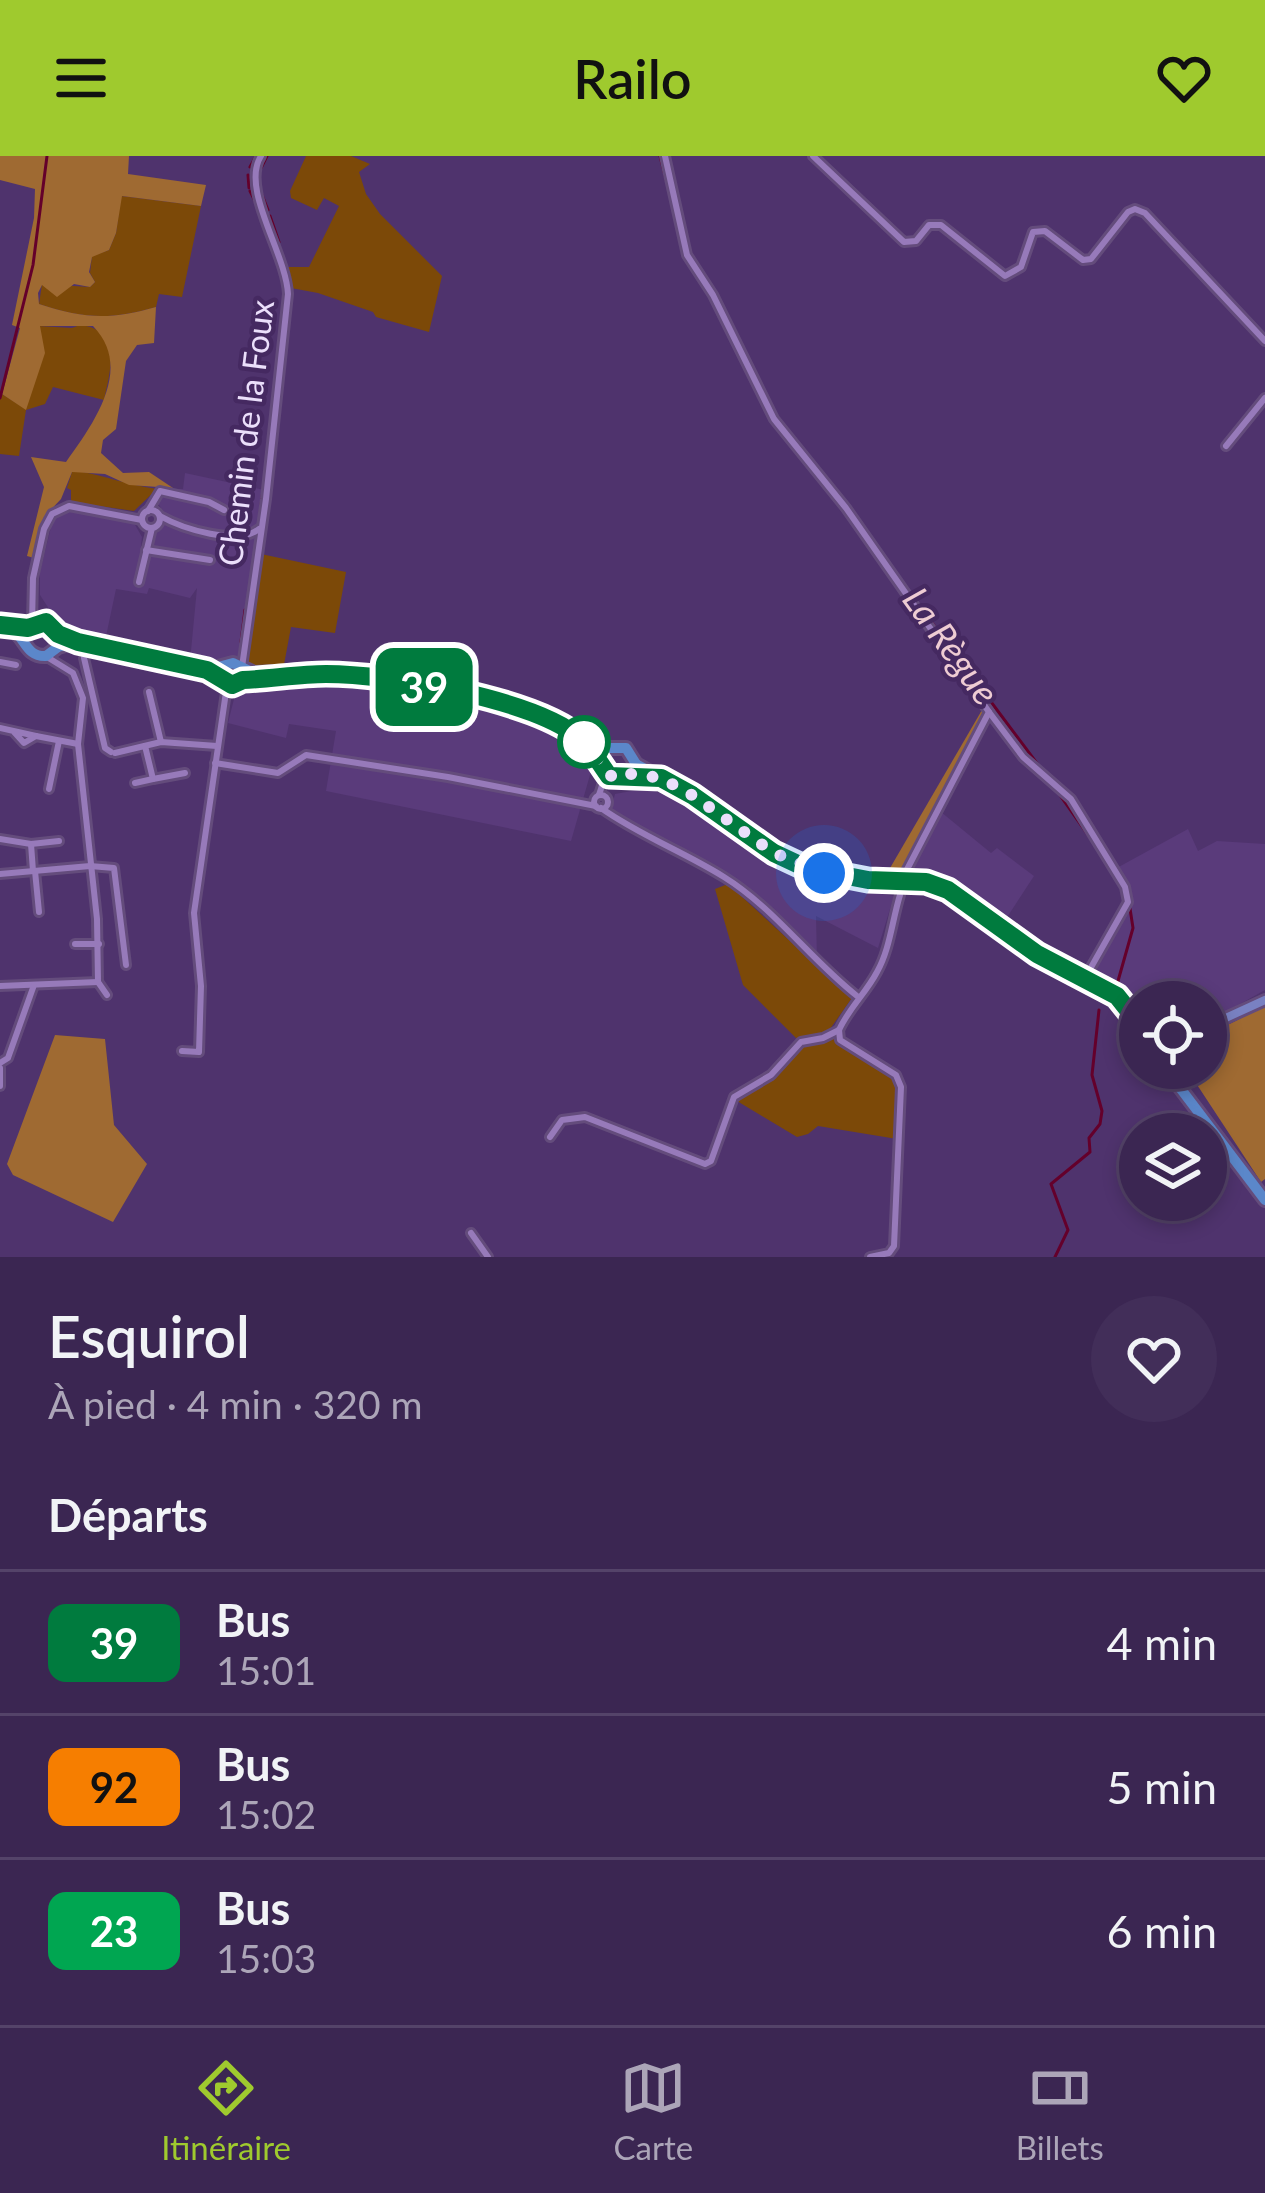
<!DOCTYPE html>
<html lang="fr">
<head>
<meta charset="utf-8">
<style>
	:root { --surface:#3b2652; --page:#422e59; --text:#f1f3f6; --muted:#aca5b8; --line:#544369; --accent:#9fca2e }
	body { margin:0; font-family:Lato,sans-serif; background:var(--page); color:var(--text); height:100vh; display:flex; flex-direction:column; font-size:45px; white-space:nowrap }
	* { box-sizing:border-box; margin:0 }
	p { font-size:39px; color:var(--muted) }
	.icon { flex:none; width:66px; height:66px; fill:none; stroke:currentColor; stroke-width:2; stroke-linecap:round; stroke-linejoin:round }
	.map { position:relative; height:1101px; overflow:hidden }
	.side { display:flex; flex-direction:column; background:var(--surface); flex:1 }
	.side>* { flex:none }
	.badge { padding:0 24px; border-radius:18px; font-size:42px; line-height:78px }
	.tools { position:absolute; left:1119px; top:825px; display:grid; gap:24px }
	.tools a { display:grid; place-items:center; width:108px; height:108px; border-radius:50%; background:var(--surface); box-shadow:0 6px 18px #0003,0 0 0 3px var(--line); font-size:60px }
	.you { position:absolute; width:60px; height:60px; margin:-30px; border:9px solid #fff; border-radius:50%; background:#1a73e8; box-shadow:0 0 0 18px #1a73e833 }
	.map>.badge { position:absolute; translate:-50% -50%; box-shadow:0 0 0 6px #fff }
	h2 { padding:0 48px; font-size:45px; line-height:108px }
	.round { display:grid; place-items:center; flex:none; width:126px; height:126px; border-radius:63px; background:var(--page) }
	.head { display:flex; align-items:center; justify-content:space-between; height:204px; padding:0 48px }
	h1 { font-size:57px; font-weight:600; line-height:90px }
	ul { padding:0; list-style:none }
	li { display:flex; align-items:center; gap:36px; height:144px; padding:0 48px; border-top:3px solid var(--line) }
	li div { flex:1 }
	li b { display:block; font-size:45px }
	li em { font-style:normal }
	li .badge { min-width:132px; font-weight:700; text-align:center }
	header { display:flex; justify-content:space-between; align-items:center; height:156px; padding:0 48px; background:var(--accent); color:#111; font-size:54px; font-weight:600 }
	.dock { display:flex; justify-content:space-around; align-items:center; height:168px; border-top:3px solid var(--line); background:var(--surface); font-size:33px; color:var(--muted) }
	.dock a { display:grid; justify-items:center; gap:6px }
	.dock .current { color:var(--accent) }
	.map>svg:first-child { display:block }
	.built { fill:#5a3b7b }
	.green { fill:#7c4908 }
	.forest { fill:#9f6a32 }
	.lines { fill:none; stroke-linecap:round; stroke-linejoin:round }
	.stream { stroke:#64002b; stroke-width:3 }
	.minor-casing { stroke:#644c7c; stroke-width:12 }
	.secondary-casing { stroke:#644c7c; stroke-width:14 }
	.primary-casing { stroke:#644c7c; stroke-width:16 }
	.minor { stroke:#977aba; stroke-width:6 }
	.secondary { stroke:#7981c2; stroke-width:8 }
	.primary { stroke:#5b87ca; stroke-width:10 }
	.line-casing { stroke:#fff; stroke-width:27 }
	.line { stroke:#007b3e; stroke-width:18 }
	.walk { stroke:#ebdffb; stroke-width:12; stroke-dasharray:0 21.6 }
	.stop-dot { fill:#fff; stroke:#007b3e; stroke-width:6 }
	.labels { text-anchor:middle; stroke-width:9; stroke-linejoin:round; paint-order:stroke }
	.street-label { font-size:33px; fill:#ebdffb; stroke:#452961 }
	.water-label { font-size:36px; font-style:italic; fill:#eeccd3; stroke:#452961 }
</style>
</head>
<body>
<header><svg class="icon" aria-label="menu" viewBox="0 0 24 24"><path d="M4 6h16M4 12h16M4 18h16"/></svg>Railo<svg class="icon" aria-label="heart" viewBox="0 0 24 24"><path d="M12 20l-8-8c-3-5 5-10 8-4 3-6 11-1 8 4z"/></svg></header>
<div class="map">
<svg width="1265" height="1101" viewBox="0 0 1265 1101">
	<rect width="100%" height="100%" fill="#4f336d"/>
	<g class="built">
		<polygon points="185,317 264,334 241,499 221,508 190,505 197,432 190,442 149,432 147,438 116,433 105,485 64,476 40,439 40,416 53,363 68,353 134,367 142,381 138,419 143,423 150,382 163,371 165,357 156,345 157,333 183,333"/>
		<polygon points="330,521 512,556 549,577 592,612 571,685 326,635 336,575 289,568 286,582 228,567 235,539 247,533"/>
		<polygon points="648,632 701,655 785,715 825,729 894,740 878,792 816,760 817,805 728,718 611,654 615,638"/>
		<polygon points="941,656 991,697 997,692 1034,720 1002,769 967,742 905,720"/>
		<polygon points="1188,673 1198,695 1217,685 1265,688 1265,834 1206,867 1206,846 1140,846 1140,855 1082,814 1123,748 1115,713"/>
	</g>
	<g class="green">
		<polygon points="306,0 351,0 370,8 359,16 366,38 380,58 442,120 429,176 376,161 373,156 318,137 291,132 288,111 309,111 339,50 324,42 317,54 291,42 290,35"/>
		<path d="M121 40 201 50 182 141 159 138 156 151C111 164 83 163 39 148L42 128 90 131 95 126 90 117 92 100 109 94 116 77Z"/>
		<path d="M80 169C122 173 111 215 104 244L53 231 45 248 26 254 19 300 0 298V242L2 238 26 253 39 170 72 172Z"/>
		<path d="M78 315C105 320 129 329 157 333L134 355 71 346V334L67 332 72 316Z"/>
		<polygon points="261,398 346,416 335,477 291,471 283,514 254,515 245,503"/>
		<path d="M728 728 852 842 830 873 813 881 836 873 833 880 838 886C898 923 902 910 897 983L818 970 808 978 797 981 737 945V936L771 917 799 885 743 829 715 733Z"/>
	</g>
	<g class="forest">
		<path d="M0 0H129L128 18 206 29 201 50 122 40 116 77 109 94 92 101 89 116 95 126 90 131 74 128 57 141 42 129 38 137 39 148C84 163 111 164 156 151L154 187 137 189 126 205 116 273 103 284 101 297 123 317 149 316 173 332 129 329 105 318 72 316 61 343 44 361 34 402 27 400 44 331 31 301 66 306C94 267 134 212 93 170H40L45 197 26 254 2 238 20 172 12 169 34 62 35 33 0 24Z"/>
		<polygon points="982,554 990,561 982,580 905,720 886,719"/>
		<polygon points="1265,850 1265,1023 1261,1026 1186,912 1206,912 1206,880"/>
		<polygon points="55,879 105,883 114,969 147,1008 113,1066 13,1019 7,1008"/>
	</g>
	<g class="lines">
		<g class="stream">
			<polyline points="660,0 671,42"/>
			<polyline points="250,11 256,0"/>
			<polyline points="258,18 267,0"/>
			<polyline points="248,19 249,32"/>
			<polyline points="260,34 268,54"/>
			<polyline points="250,35 257,49"/>
			<polyline points="270,60 279,86"/>
			<polyline points="284,149 284,133"/>
			<polyline points="0,242 33,109 47,0"/>
			<polyline points="268,290 275,233"/>
			<polyline points="260,358 268,294"/>
			<polyline points="897,420 1042,614"/>
			<polyline points="241,486 245,454"/>
			<polyline points="1057,635 1100,696"/>
			<polyline points="1118,825 1133,772 1129,746"/>
			<polyline points="1055,1101 1068,1074 1051,1028 1090,996 1089,982 1100,968 1102,955 1092,919 1099,854"/>
		</g>
		<g class="minor-casing">
			<g id="minor">
				<polyline points="665,0 687,99 713,139 774,263 846,352 989,556 902,723"/>
				<polyline points="813,0 904,86 916,85 929,69 941,69 1005,120 1021,111 1033,76 1045,75 1083,104 1091,103 1128,56 1135,53 1145,57 1265,185"/>
				<polyline points="1226,290 1265,242"/>
				<circle cx="151" cy="363" r="9"/>
				<polyline points="148,355 160,335 209,346 224,354"/>
				<path d="M160 360C183 373 238 390 259 373"/>
				<polyline points="146,394 210,404"/>
				<polyline points="139,426 152,372"/>
				<polyline points="32,468 33,422 44,373 52,358 69,350 142,364"/>
				<polyline points="47,501 73,517 83,542 78,588 97,763 98,826"/>
				<polyline points="84,502 105,592 111,596"/>
				<polyline points="0,506 16,509"/>
				<path d="M242 511 266 343 288 138C286 97 240 33 261 0"/>
				<polyline points="149,536 161,586"/>
				<polyline points="989,556 1023,601 1071,643 1125,731 1128,746 1085,822"/>
				<polyline points="0,572 36,580 24,587 14,576"/>
				<polyline points="36,580 78,588"/>
				<polyline points="145,590 153,623 185,617"/>
				<polyline points="115,597 161,586 217,590"/>
				<polyline points="215,607 278,617 306,599 448,621 596,650"/>
				<polyline points="135,627 153,623"/>
				<polyline points="49,633 59,585"/>
				<polyline points="599,639 606,617"/>
				<circle cx="601" cy="646" r="7"/>
				<path d="M601 652C639 679 684 696 724 721 774 752 811 804 857 840"/>
				<polyline points="0,683 31,688"/>
				<polyline points="33,715 31,688 59,685"/>
				<polyline points="35,715 39,756"/>
				<polyline points="0,718 90,710 114,712 126,809"/>
				<polyline points="75,788 99,788"/>
				<polyline points="98,826 107,839"/>
				<polyline points="0,830 98,826"/>
				<polyline points="839,874 840,884 896,919 901,931 894,1090 889,1097 870,1101"/>
				<path d="M839 874C849 852 866 837 877 816 890 793 892 765 900 739"/>
				<polyline points="182,895 199,896 201,830 194,757 227,529"/>
				<polyline points="0,907 8,902 34,829"/>
				<polyline points="0,912 0,930"/>
				<polyline points="550,981 562,964 585,961 705,1008 711,1005 734,941 771,919 801,886 823,882 839,874"/>
				<polyline points="1206,1015 1227,998"/>
				<polyline points="1158,1055 1172,1044"/>
				<polyline points="471,1077 488,1101"/>
			</g>
		</g>
		<g class="secondary-casing">
			<polyline id="secondary" points="1206,871 1265,844"/>
		</g>
		<g class="primary-casing">
			<g id="primary">
				<polyline points="0,469 28,472 45,466 63,480 78,486 207,514 232,529 262,523"/>
				<path d="M10 472C26 481 25 501 46 500L58 491 75 486"/>
				<polyline points="207,514 233,507 254,517 332,514 501,545 529,552 601,592 626,592 636,608"/>
				<polyline points="587,590 613,622 631,618 652,621"/>
				<polyline points="636,608 692,639 790,705 846,721 916,724 948,734 1037,798 1117,840 1140,862"/>
				<polyline points="1165,912 1265,1044"/>
			</g>
		</g>
		<use href="#minor" class="minor"/>
		<use href="#secondary" class="secondary"/>
		<use href="#primary" class="primary"/>
	</g>
	<g class="lines">
		<g class="line-casing">
			<path id="line" d="M0 469 28 472 46 466 58 478 78 486 207 514 232 529 243 524C271 523 299 518 326 518 388 518 537 543 582 584 594 596 600 608 609 620L661 622 692 639 774 697 806 712 868 724 926 726 948 734 1037 798 1117 840 1140 869"/>
		</g>
		<use href="#line" class="line"/>
		<polyline class="walk" points="584,586 613,622 631,618 661,622 692,639 774,697 824,717"/>
	</g>
	<circle class="stop-dot" cx="584" cy="586" r="24"/>
	<g class="labels">
		<g class="street-label">
			<text transform="translate(246 277) rotate(-83)" y="12">Chemin de la Foux</text>
		</g>
		<g class="water-label">
			<text transform="translate(951 490) rotate(54)" y="13">La Règue</text>
		</g>
	</g>
</svg>
<div class="tools">
<a><svg class="icon" aria-label="locate" viewBox="0 0 24 24"><circle cx="12" cy="12" r="6"/><path d="M12 2v4M12 18v4M2 12h4M18 12h4"/></svg></a>
<a><svg class="icon" aria-label="layers" viewBox="0 0 24 24"><path d="M12 4l9 5-9 5-9-5zM3 14l9 5 9-5"/></svg></a>
</div>
<div class="you" style="left:824px;top:717px"></div>
<b class="badge" style="left:424px;top:531px;background:#007b3e;color:#fff">39</b>
</div>
<section class="side">
<div class="head"><div><h1>Esquirol</h1><p>À pied · 4 min · 320 m</p></div><a class="round"><svg class="icon" aria-label="heart" viewBox="0 0 24 24"><path d="M12 20l-8-8c-3-5 5-10 8-4 3-6 11-1 8 4z"/></svg></a></div>
<h2>Départs</h2>
<ul>
<li><span class="badge" style="background:#007b3e;color:#fff">39</span><div><b>Bus</b><p>15:01</p></div><em>4 min</em></li>
<li><span class="badge" style="background:#f67e00;color:#111">92</span><div><b>Bus</b><p>15:02</p></div><em>5 min</em></li>
<li><span class="badge" style="background:#00a651;color:#fff">23</span><div><b>Bus</b><p>15:03</p></div><em>6 min</em></li>
</ul>
</section>
<nav class="dock">
<a class="current"><svg class="icon" aria-label="directions" viewBox="0 0 24 24"><path d="M12 3l9 9-9 9-9-9zM9 14v-3h6M13 9l2 2-2 2"/></svg>Itinéraire</a>
<a><svg class="icon" aria-label="map" viewBox="0 0 24 24"><path d="M3 6l6-2 6 2 6-2v14l-6 2-6-2-6 2zM9 4v14M15 6v14"/></svg>Carte</a>
<a><svg class="icon" aria-label="tickets" viewBox="0 0 24 24"><path d="M3 7h18v10H3zM15 7v10"/></svg>Billets</a>
</nav>
</body>
</html>
